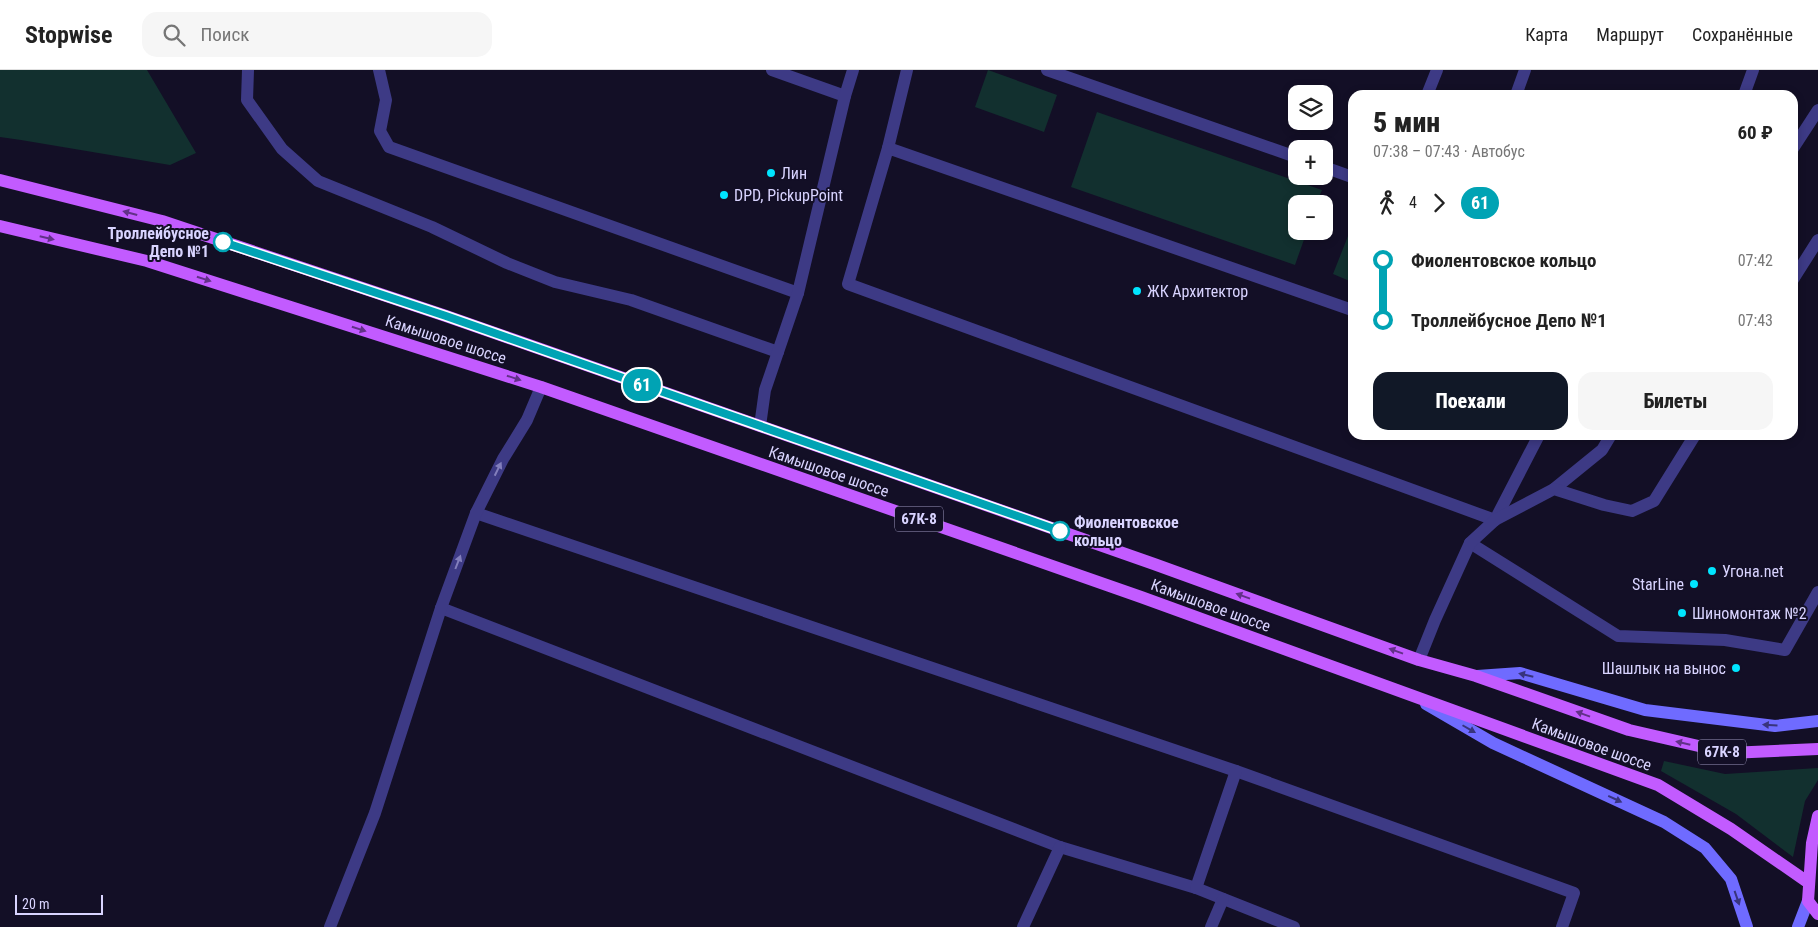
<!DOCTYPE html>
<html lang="ru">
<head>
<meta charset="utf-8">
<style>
	:root { --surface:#fff; --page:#f6f6f6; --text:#222; --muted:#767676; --line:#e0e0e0; --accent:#111827 }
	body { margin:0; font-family:"Roboto Condensed",sans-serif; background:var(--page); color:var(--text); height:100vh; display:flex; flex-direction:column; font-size:19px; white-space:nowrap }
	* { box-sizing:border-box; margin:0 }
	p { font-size:16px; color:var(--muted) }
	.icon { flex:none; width:28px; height:28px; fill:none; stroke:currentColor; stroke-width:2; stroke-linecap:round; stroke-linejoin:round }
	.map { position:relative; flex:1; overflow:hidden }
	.panel { position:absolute; left:1348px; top:20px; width:450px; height:350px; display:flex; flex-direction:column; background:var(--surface); border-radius:15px; box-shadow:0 2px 8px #0003 }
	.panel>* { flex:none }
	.badge { padding:0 10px; border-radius:16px; font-size:18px; line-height:32px }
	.buttons { position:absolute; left:1288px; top:15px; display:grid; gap:10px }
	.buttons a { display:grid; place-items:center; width:45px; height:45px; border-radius:10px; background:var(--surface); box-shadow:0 2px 8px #0003; font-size:25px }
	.scale { position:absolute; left:15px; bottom:12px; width:88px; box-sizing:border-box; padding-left:5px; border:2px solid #d9d4ff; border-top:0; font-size:14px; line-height:18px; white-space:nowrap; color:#d9d4ff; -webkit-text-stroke:4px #130f26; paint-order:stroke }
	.map>.badge { position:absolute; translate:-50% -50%; box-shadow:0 0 0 2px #fff }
	.legs { display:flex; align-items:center; gap:8px; height:55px; padding:0 25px; font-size:16px }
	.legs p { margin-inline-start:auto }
	.overview { display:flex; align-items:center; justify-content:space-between; height:85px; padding:0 25px }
	h1 { font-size:28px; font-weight:800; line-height:38px }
	.primary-button { display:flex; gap:10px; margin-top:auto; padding:10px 25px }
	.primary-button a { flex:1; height:58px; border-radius:15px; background:var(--accent); color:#fff; font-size:20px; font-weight:800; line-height:58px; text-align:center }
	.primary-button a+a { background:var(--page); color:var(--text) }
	ul { padding:0 25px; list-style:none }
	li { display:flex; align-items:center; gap:18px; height:60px; font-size:19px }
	li i { display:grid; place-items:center; width:8px; height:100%; margin:0 6px; background:currentColor }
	li i::after { content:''; width:12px; height:12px; margin:-6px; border:4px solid; border-radius:50%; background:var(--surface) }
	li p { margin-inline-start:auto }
	li:first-child i { background:linear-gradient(#0000 50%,currentColor 0) }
	li:last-child i { background:linear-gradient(currentColor 50%,#0000 0) }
	header { display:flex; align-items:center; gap:30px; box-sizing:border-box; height:70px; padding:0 25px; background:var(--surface); border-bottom:1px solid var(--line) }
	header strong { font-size:24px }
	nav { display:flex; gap:28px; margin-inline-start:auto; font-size:18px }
	.search { width:350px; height:45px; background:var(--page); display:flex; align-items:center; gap:12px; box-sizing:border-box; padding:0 18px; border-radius:15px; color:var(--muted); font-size:19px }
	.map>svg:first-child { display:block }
	.green { fill:#12302f }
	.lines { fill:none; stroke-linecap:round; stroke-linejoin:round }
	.service { stroke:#3d3a85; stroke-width:12 }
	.secondary { stroke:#6f6bff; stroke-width:12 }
	.primary { stroke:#c25bff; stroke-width:12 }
	.oneway { fill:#623188 }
	.oneway2 { fill:#837fbc }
	.oneway3 { fill:#38347d }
	.line-1-casing { stroke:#fff; stroke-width:11 }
	.line-1 { stroke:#00a3b4; stroke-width:8 }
	.poi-dot { fill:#00e5ff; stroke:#130f26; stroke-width:2 }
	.stop-1-dot { fill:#fff; stroke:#00a3b4; stroke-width:2.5 }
	.labels { text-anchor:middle; stroke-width:4; stroke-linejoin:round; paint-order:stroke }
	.shield { fill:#130f26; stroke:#9e99be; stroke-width:1 }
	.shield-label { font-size:15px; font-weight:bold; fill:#d9d4ff }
	.poi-label { font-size:16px; fill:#d9d4ff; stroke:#130f26; text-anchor:start }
	.stop-label { font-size:16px; font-weight:bold; fill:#d9d4ff; stroke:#130f26; text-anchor:end }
	.street-label { font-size:16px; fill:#d9d4ff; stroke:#130f26 }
</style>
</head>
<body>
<header>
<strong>Stopwise</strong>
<div class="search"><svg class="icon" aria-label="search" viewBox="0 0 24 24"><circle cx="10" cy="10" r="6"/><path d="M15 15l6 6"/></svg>Поиск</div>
<nav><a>Карта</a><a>Маршрут</a><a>Сохранённые</a></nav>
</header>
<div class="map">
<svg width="1818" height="857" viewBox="0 0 1818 857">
	<rect width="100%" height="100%" fill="#130f26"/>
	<g class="green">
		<polygon points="0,0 147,0 196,83 170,95 21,70 0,67"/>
		<polygon points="988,0 1057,25 1044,62 975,37"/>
		<polygon points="1097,42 1322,120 1316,134 1296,134 1296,161 1307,161 1295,195 1071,117"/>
		<polygon points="1352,156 1352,212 1333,204"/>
		<polygon points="1664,691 1725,704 1818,698 1818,710 1805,731 1793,787 1736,744 1661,701"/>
	</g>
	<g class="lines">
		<g class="service">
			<polyline points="248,0 247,30 282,79 318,111 432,157 507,193 555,212 631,230 778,282"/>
			<polyline points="379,0 386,30 380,61 389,77 798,223"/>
			<polyline points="772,0 845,26"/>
			<polyline points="1047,0 1296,87"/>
			<polyline points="1427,25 1437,0"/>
			<polyline points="1516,25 1525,0"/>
			<polyline points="1744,25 1753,0"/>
			<polyline points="888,78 907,0"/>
			<polyline points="1792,80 1818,40"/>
			<polyline points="1324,97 1352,107"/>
			<polyline points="1792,211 1818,170"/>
			<polyline points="1352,240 888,78 848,214 1495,450 1539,365"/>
			<polyline points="760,356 765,320 798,223 845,26 853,0"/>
			<polyline points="1554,419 1602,380 1611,365"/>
			<polyline points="476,443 1236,701 1574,823 1562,857"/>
			<polyline points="1470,473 1618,566 1725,570 1785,580 1818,522"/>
			<polyline points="441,538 1060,777 1196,818 1294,857"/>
			<polyline points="1419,590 1435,550 1470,473 1495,450 1554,419 1604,435 1632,441 1654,431 1695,365"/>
			<polyline points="1196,818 1236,701"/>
			<polyline points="330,857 375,743 441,538 476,443 503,389 527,350 541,317"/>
			<polyline points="1023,857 1060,777"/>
			<polyline points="1211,857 1223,829"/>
		</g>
		<g class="secondary">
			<polyline points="1477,606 1520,603 1645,640 1775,656 1818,651"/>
			<polyline points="1426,634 1493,673 1664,752 1705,778 1731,809 1747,857"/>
			<polyline points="1798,857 1808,831"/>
		</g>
		<g class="primary">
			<polyline points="0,110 162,151 446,246 1154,494 1419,590 1476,606 1629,660 1729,683 1818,679"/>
			<polyline points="0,156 147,191 541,317 1141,527 1658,715 1731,759 1809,813"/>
			<polyline points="1818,746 1812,773 1808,831 1818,844"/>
		</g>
	</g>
	<defs><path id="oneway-solid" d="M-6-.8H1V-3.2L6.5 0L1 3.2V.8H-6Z" transform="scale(1.25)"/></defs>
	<g class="oneway">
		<use href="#oneway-solid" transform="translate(130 143) rotate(-165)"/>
		<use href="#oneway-solid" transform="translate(47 168) rotate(13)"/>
		<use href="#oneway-solid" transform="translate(204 209) rotate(18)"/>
		<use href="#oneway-solid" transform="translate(359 259) rotate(18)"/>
		<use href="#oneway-solid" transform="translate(514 308) rotate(18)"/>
		<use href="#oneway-solid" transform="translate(1243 526) rotate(-160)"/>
		<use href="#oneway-solid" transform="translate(1396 581) rotate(-160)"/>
		<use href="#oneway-solid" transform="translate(1583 644) rotate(-160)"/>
		<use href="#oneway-solid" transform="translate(1683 673) rotate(-167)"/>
	</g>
	<g class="oneway2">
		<use href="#oneway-solid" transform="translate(498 399) rotate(-64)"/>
		<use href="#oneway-solid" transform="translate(458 492) rotate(-69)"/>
	</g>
	<g class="oneway3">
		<use href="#oneway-solid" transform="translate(1526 605) rotate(-167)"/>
		<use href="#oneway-solid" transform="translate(1770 655) rotate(-176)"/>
		<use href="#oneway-solid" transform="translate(1469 659) rotate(30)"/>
		<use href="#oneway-solid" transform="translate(1615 729) rotate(25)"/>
		<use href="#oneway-solid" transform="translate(1737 828) rotate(71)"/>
	</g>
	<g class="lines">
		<g class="line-1-casing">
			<polyline id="line-1" points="223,172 446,246 1060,461"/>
		</g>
		<use href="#line-1" class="line-1"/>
	</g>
	<g class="poi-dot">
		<circle cx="771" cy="103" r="5"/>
		<circle cx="724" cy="125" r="5"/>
		<circle cx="1137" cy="221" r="5"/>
		<circle cx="1712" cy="501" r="5"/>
		<circle cx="1694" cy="514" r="5"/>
		<circle cx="1682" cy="543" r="5"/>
		<circle cx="1736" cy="598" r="5"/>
	</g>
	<g class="stop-1-dot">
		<circle cx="223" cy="172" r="9"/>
		<circle cx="1060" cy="461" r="9"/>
	</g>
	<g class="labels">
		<g class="shield">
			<rect x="895" y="436.5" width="48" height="25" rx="4"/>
			<rect x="1698" y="669.5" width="48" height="25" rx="4"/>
		</g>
		<g class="shield-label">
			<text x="919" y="454">67К-8</text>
			<text x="1722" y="687">67К-8</text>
		</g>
		<g class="poi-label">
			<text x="781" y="109">Лин</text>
			<text x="734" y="131">DPD, PickupPoint</text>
			<text x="1147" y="227">ЖК Архитектор</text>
			<text x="1722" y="507">Угона.net</text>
			<text x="1684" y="520" text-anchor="end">StarLine</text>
			<text x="1692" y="549">Шиномонтаж №2</text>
			<text x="1726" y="604" text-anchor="end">Шашлык на вынос</text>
		</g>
		<g class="stop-label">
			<text x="209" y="169">Троллейбусное<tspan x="209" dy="18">Депо №1</tspan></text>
			<text x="1074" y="458" text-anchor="start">Фиолентовское<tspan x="1074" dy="18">кольцо</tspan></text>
		</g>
		<g class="street-label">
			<text transform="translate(446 269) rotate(18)" y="6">Камышовое шоссе</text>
			<text transform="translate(829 401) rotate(19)" y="6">Камышовое шоссе</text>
			<text transform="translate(1211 535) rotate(20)" y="6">Камышовое шоссе</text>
			<text transform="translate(1592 674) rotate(20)" y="6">Камышовое шоссе</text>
		</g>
	</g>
</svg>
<div class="buttons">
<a><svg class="icon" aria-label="layers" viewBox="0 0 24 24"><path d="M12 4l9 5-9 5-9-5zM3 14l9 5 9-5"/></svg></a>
<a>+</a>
<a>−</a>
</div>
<div class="scale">20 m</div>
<b class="badge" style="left:642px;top:315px;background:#00a3b4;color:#fff">61</b>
<section class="panel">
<div class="overview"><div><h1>5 мин</h1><p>07:38 – 07:43 · Автобус</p></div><b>60 ₽</b></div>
<div class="legs"><svg class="icon" aria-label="walk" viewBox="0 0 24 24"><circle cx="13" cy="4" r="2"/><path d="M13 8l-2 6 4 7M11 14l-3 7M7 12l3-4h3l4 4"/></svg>4<svg class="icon" aria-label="forward" viewBox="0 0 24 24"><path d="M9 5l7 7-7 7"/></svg><b class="badge" style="background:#00a3b4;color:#fff">61</b></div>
<ul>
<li><i style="color:#00a3b4"></i><b>Фиолентовское кольцо</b><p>07:42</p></li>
<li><i style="color:#00a3b4"></i><b>Троллейбусное Депо №1</b><p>07:43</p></li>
</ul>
<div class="primary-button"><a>Поехали</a><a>Билеты</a></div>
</section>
</div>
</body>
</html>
